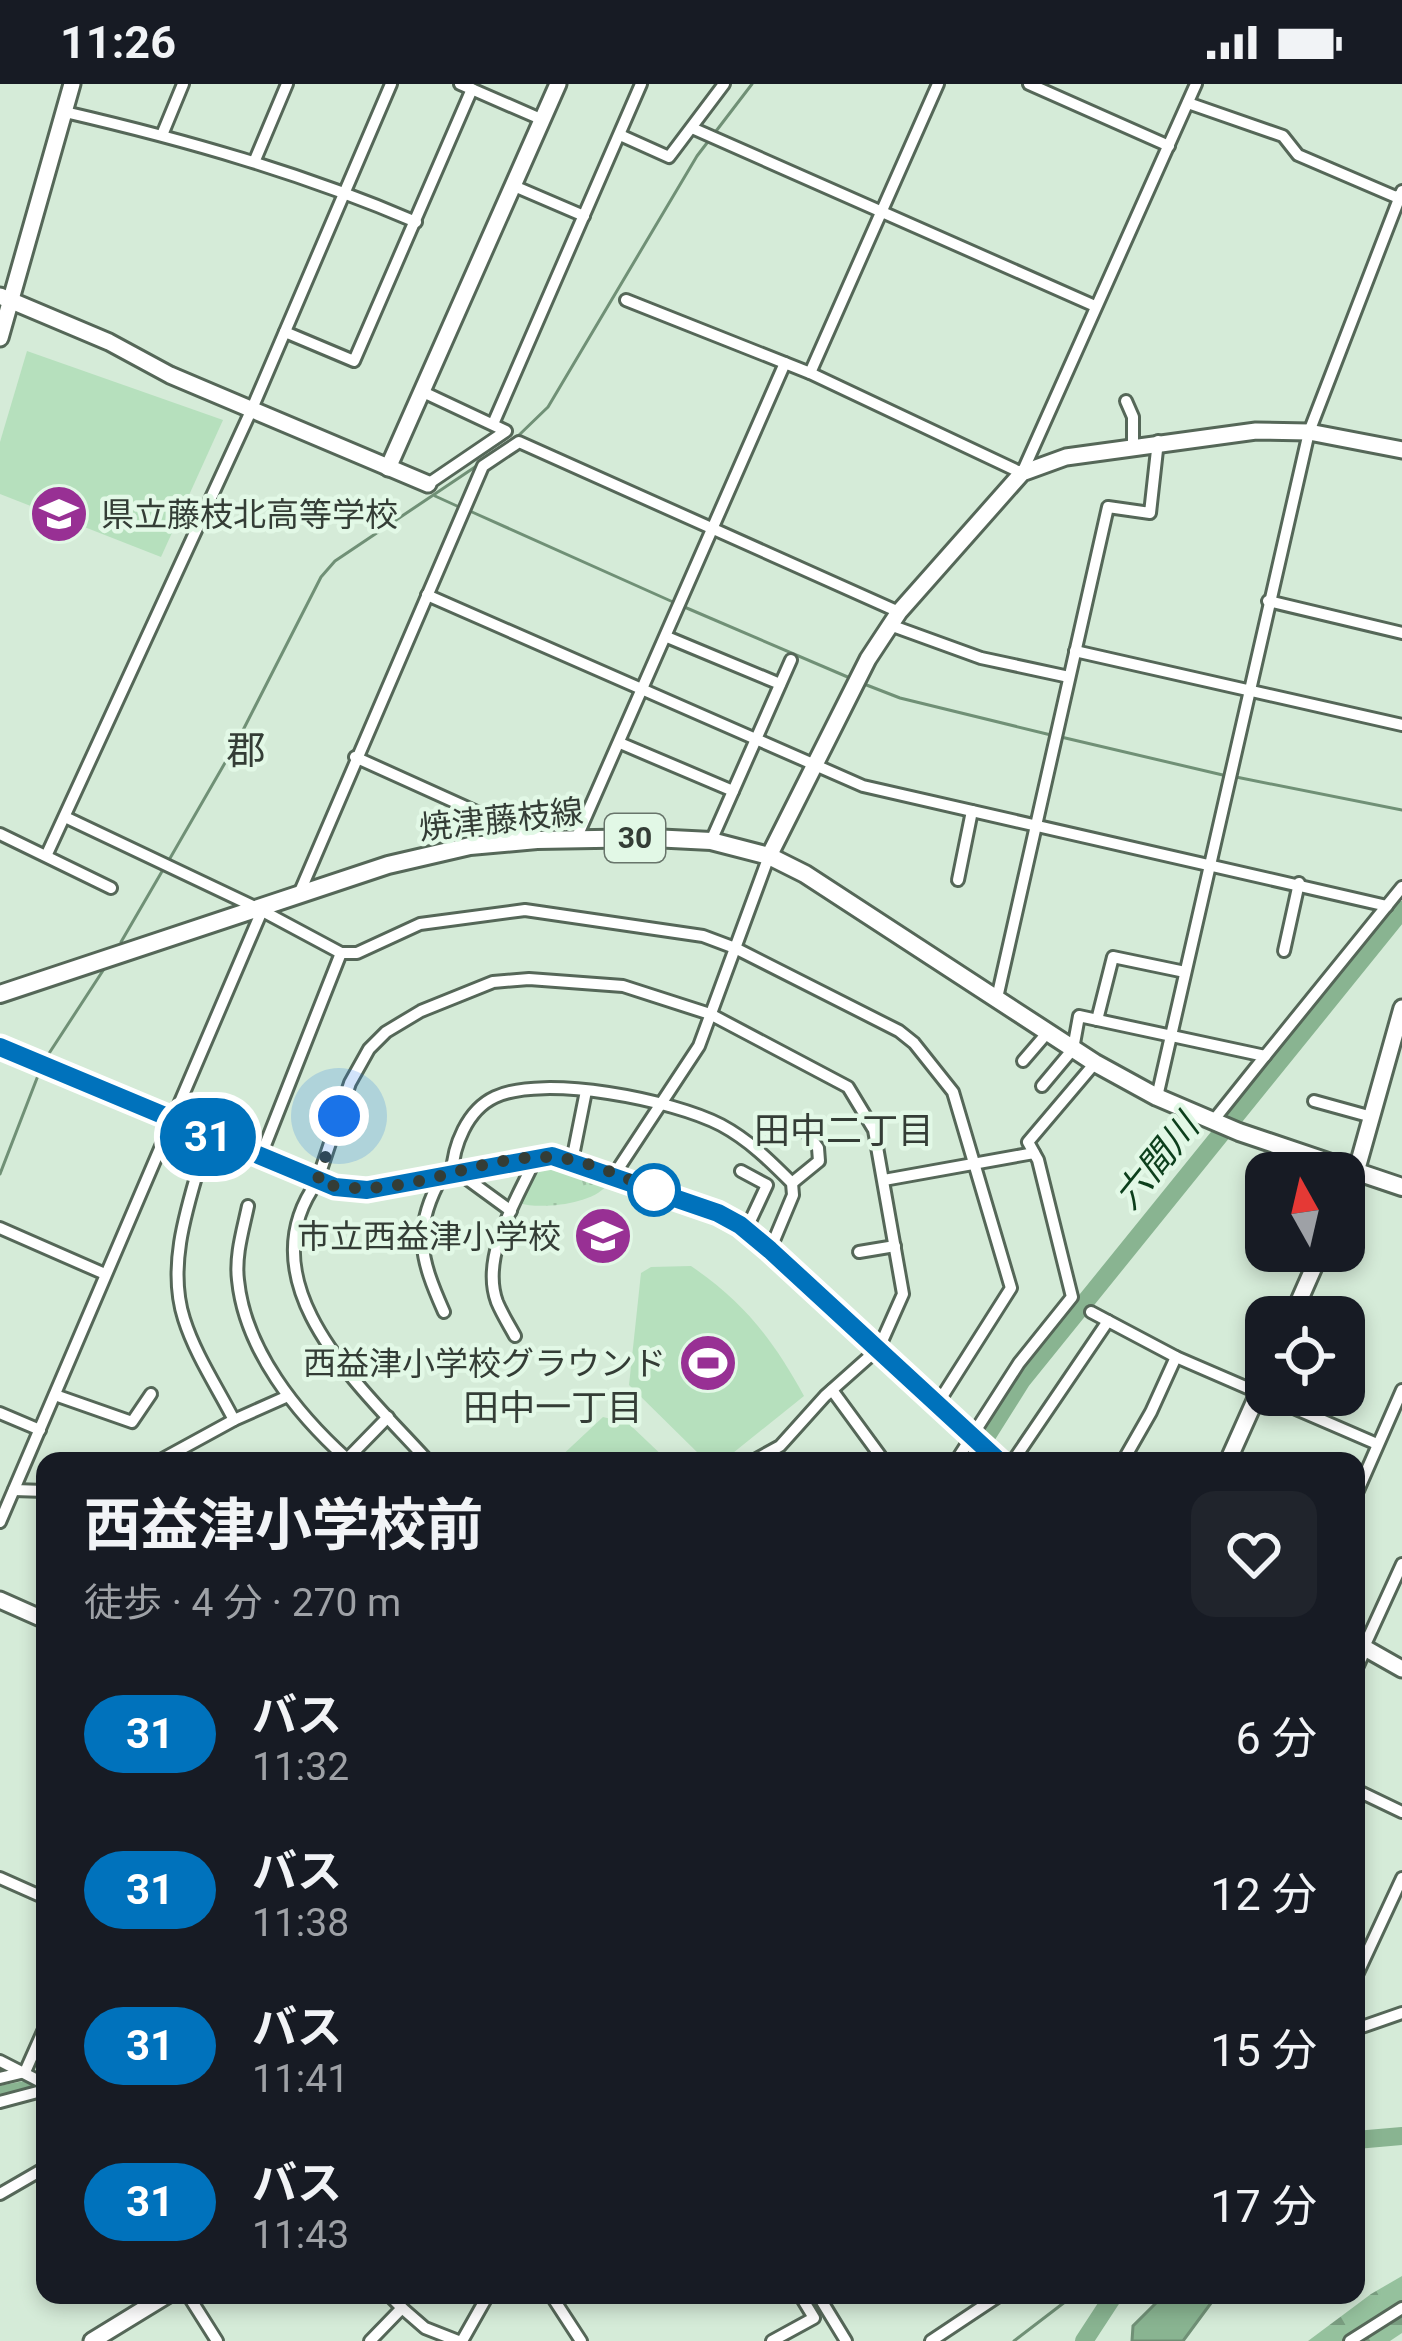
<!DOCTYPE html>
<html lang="ja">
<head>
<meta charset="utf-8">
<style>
	:root { --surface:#171b24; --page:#20242c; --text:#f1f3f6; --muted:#9ea1a6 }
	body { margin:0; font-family:Roboto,"Noto Sans JP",sans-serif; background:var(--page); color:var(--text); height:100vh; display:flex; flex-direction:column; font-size:45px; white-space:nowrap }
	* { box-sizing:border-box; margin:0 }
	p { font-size:39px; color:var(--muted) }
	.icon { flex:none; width:66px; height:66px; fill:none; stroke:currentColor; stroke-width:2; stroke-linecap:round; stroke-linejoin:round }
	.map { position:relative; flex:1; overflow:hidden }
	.side { position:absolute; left:36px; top:1368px; width:1329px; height:852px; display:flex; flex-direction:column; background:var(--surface); border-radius:24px; box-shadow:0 6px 18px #0003 }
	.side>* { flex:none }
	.badge { padding:0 24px; border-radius:39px; font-size:42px; line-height:78px }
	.needle { width:78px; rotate:352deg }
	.fabs { position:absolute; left:1245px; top:1068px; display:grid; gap:24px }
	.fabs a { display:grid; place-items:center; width:120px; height:120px; border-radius:24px; background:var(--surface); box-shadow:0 6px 18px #0003; font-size:60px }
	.you { position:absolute; width:60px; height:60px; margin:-30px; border:9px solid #fff; border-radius:50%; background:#1a73e8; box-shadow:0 0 0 18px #1a73e833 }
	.map>.badge { position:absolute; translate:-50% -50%; box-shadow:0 0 0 6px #fff }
	.round { display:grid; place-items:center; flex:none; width:126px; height:126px; border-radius:24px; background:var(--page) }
	.headline { display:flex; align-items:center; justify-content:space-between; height:204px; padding:0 48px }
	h1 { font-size:57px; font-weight:700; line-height:90px }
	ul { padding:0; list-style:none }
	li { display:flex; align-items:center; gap:36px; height:156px; padding:0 48px }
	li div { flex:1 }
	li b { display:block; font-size:45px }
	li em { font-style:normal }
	li .badge { min-width:132px; font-weight:700; text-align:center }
	.status { display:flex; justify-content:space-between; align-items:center; height:84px; padding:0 60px; background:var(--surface); direction:ltr }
	.status svg { height:33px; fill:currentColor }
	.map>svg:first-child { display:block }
	.grass { fill:url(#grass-tufts) }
	.forest { fill:url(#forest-firs) }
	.pitch { fill:#b6e0bd }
	.water { fill:#89b491; stroke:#709076; stroke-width:3 }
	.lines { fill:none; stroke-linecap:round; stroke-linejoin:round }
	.stream { stroke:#709076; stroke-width:3 }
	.river { stroke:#89b491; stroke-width:18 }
	.street-casing { stroke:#556758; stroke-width:16 }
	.secondary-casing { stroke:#556758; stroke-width:21 }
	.primary-casing { stroke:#556758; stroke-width:22 }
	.street { stroke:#fff; stroke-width:10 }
	.secondary { stroke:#fff; stroke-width:15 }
	.primary { stroke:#fff; stroke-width:16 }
	.line-casing { stroke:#fff; stroke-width:27 }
	.line { stroke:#0072bc; stroke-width:18 }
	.walk { stroke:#343d36; stroke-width:12; stroke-dasharray:0 21.6 }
	.stop-dot { fill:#fff; stroke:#0072bc; stroke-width:6 }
	.labels { text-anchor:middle; stroke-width:9; stroke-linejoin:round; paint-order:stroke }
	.shield { fill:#e2f8e6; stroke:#68756b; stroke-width:3 }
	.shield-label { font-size:30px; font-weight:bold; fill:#343d36 }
	.poi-label { font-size:33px; fill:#343d36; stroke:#e2f8e6; text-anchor:end }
	.street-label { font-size:33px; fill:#343d36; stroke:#e2f8e6 }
	.neighbourhood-label { font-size:36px; fill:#343d36; stroke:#e2f8e6 }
	.water-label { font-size:36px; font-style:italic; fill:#0c3f1c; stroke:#e2f8e6 }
	.quarter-label { font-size:39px; fill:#343d36; stroke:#e2f8e6 }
</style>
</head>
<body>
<div class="status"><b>11:26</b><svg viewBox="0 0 49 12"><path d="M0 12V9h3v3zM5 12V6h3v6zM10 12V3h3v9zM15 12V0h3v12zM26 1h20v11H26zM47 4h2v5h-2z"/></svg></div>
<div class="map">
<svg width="1402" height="2257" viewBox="0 0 1402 2257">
	<defs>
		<pattern id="grass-tufts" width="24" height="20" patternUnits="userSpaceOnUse" patternTransform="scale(3)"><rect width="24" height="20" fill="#b6e0bd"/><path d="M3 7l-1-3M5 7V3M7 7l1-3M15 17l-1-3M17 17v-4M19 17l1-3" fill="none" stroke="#9dc1a3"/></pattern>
		<pattern id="forest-firs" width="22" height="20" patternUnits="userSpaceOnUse" patternTransform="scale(3)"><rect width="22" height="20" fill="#95c19d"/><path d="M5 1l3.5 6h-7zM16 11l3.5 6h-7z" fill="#7a9e81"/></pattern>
	</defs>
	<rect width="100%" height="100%" fill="#d5ebd8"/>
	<path class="grass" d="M535 1079 570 1084 605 1095 606 1102C592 1120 540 1126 519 1119Z"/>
	<polygon class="forest" points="1402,2192 1402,2249 1390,2257 1308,2257 1371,2210"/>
	<g class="pitch">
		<polygon points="27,267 223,336 161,473 0,410 0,358"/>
		<path d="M691 1182C745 1219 773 1256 804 1312L728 1373 703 1374 629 1301 641 1189 651 1183Z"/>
		<polygon points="603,1333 628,1339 668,1377 556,1377"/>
	</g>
	<polygon class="water" points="1175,2211 1217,2211 1183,2257 1132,2257 1133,2242 1158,2217"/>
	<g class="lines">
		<g class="stream">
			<polyline points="518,352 548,323 697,72 752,0"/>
			<polyline points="435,412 457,422"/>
			<polyline points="472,428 673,518"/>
			<polyline points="682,522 850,594"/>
			<polyline points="864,600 900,614 1051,651"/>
			<polyline points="1061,653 1227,692"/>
			<polyline points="1236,693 1402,726"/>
			<polyline points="169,776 237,658 321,493 335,477 481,379"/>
			<polyline points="121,858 164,784"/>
			<polyline points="46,974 104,885"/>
			<polyline points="0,1090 39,989"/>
			<polyline points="1014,2257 1074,2211"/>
		</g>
		<g class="river">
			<polyline points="971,1377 1022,1296 1402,826"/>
			<polyline points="0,2011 45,2002"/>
			<polyline points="1356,2056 1402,2052"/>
			<polyline points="1084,2257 1114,2211"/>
		</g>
		<g class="street-casing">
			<g id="street">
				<polyline points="460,0 543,36"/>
				<polyline points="1029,0 1169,62"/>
				<polyline points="1188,19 1283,52 1298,71 1396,113 1400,111"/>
				<path d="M65 28C186 56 302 89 416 138"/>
				<polyline points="692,44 1095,222"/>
				<polyline points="162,51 183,0"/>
				<polyline points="620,51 669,73 724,0"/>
				<polyline points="255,76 287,0"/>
				<polyline points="514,102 584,132"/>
				<polyline points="626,216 810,289 1022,389 1196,0"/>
				<polyline points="285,248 354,277 472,5"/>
				<polyline points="810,289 938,0"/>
				<polyline points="423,308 506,347 428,400"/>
				<polyline points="1126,317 1133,333 1133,361"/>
				<polyline points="493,340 641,0"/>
				<polyline points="427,511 863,702 1387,822"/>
				<polyline points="1268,517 1402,549"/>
				<polyline points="890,541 981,574 1069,593"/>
				<polyline points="667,553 780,600"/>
				<polyline points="1075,567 1402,641"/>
				<polyline points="620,659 733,707"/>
				<polyline points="355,673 532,753"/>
				<polyline points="65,733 257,824 341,869 357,869 420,840 525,826 703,852 735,864 899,947 914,959 953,1008 1011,1204 938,1319"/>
				<polyline points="0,750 111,804"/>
				<polyline points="576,755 785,279"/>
				<polyline points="711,757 791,576"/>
				<polyline points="47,770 251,327 391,0"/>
				<polyline points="958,796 972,727"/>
				<polyline points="299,810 483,382 519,358 899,528"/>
				<polyline points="1284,867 1299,799"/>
				<polyline points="997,914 1108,423 1150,429 1158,357"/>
				<polyline points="1097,936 1113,873 1185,888"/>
				<polyline points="1265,972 1402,803"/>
				<polyline points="1023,977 1048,948"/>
				<polyline points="1042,1002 1073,965 1079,932 1265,972 1213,1037"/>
				<polyline points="1157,1013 1309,348 1402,107"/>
				<polyline points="1314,1017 1372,1033"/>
				<path d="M208 1052C192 1110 165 1176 184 1235 195 1270 217 1303 234 1336"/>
				<polyline points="260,1074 341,869"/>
				<polyline points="572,1077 586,1007"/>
				<polyline points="741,1087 767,1101 746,1146"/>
				<polyline points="459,1089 511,1127"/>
				<path d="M452 1090C453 1062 467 1026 495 1013 544 990 673 1016 721 1041 749 1056 770 1077 792 1099L793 1111 770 1166"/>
				<polyline points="614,1091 699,962 769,772"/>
				<path d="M442 1092C412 1146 420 1174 444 1228"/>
				<polyline points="884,1096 1034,1069"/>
				<polyline points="792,1099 819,1077 818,1064 807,1049"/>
				<path d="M248 1122C243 1146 235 1171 238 1196 245 1266 297 1330 347 1375L388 1333"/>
				<polyline points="0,1144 105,1190"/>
				<polyline points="859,1168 895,1162"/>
				<polyline points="1091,1228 1176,1273 1377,1360"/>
				<path d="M515 1252C509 1241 502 1230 497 1218 480 1172 517 1115 536 1074"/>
				<polyline points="832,1306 884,1377"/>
				<polyline points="55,1311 132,1338 151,1310"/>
				<polyline points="0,1329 40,1346"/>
				<polyline points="159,1377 234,1336 288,1312"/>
				<path d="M428 1377C364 1306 243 1201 317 1098L350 999 369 965 386 948 421 927 493 898 529 895 623 902 710 930 848 1003 874 1046 903 1210 879 1264 825 1312 780 1362 753 1377"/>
				<polyline points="956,1377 1019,1279 1072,1213 1038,1076 1028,1058 1095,979"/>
				<polyline points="1013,1377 1108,1237"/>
				<polyline points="1123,1377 1151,1328 1176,1273"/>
				<polyline points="14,1406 45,1407"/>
				<polyline points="1356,1411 1402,1306"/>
				<polyline points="0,1438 261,829"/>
				<polyline points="1364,1563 1402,1480"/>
				<polyline points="1356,1586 1366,1564"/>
				<polyline points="1356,1706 1402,1728"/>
				<polyline points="0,1794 45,1814"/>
				<polyline points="1356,1893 1402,1794"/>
				<polyline points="1356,1945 1402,1929"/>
				<polyline points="0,1977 45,2000"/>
				<polyline points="25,1988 45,1943"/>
				<polyline points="0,1994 25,1988"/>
				<polyline points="0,2018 45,2006"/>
				<polyline points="0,2110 45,2084"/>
				<polyline points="188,2211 217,2257"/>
				<polyline points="551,2211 581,2257"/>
				<polyline points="818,2211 846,2257"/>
				<polyline points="402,2224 425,2244 458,2257"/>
				<polyline points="370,2257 402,2224 389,2211"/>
				<polyline points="462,2257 488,2211"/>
				<polyline points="772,2257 814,2234 800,2211"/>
				<polyline points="931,2257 1000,2211"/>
				<polyline points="1350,2257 1402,2224"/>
			</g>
		</g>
		<g class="secondary-casing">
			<g id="secondary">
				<polyline points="0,212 109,258 170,291 428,400"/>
				<polyline points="0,254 72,0"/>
				<polyline points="388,384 558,0"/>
				<polyline points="769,772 868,575 899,528 1022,389 1066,373 1256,347 1309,348 1402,366"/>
				<polyline points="0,963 335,1103 367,1106 552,1073 718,1129 740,1141 770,1166 999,1377"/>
				<polyline points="1344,1115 1356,1088 1402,924"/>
				<polyline points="1292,1233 1321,1167"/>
				<polyline points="1228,1377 1266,1292"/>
				<polyline points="0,1516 45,1536"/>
				<polyline points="1356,1559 1402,1585"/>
				<polyline points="92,2257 167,2211"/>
			</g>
		</g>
		<g class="primary-casing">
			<polyline id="primary" points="0,910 388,781 470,762 537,756 652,754 711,757 769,772 805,790 1095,979 1157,1013 1239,1048 1402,1103"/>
		</g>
		<use href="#street" class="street"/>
		<use href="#secondary" class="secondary"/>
		<use href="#primary" class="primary"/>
	</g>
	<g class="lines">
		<g class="line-casing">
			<polyline id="line" points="0,963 335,1103 367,1106 552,1072 718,1129 740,1141 770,1166 999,1377"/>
		</g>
		<use href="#line" class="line"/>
		<path class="walk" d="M339 1032 317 1098C397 1121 469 1072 547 1073 581 1073 623 1093 654 1106"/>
	</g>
	<defs>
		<g id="school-disc" transform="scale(3)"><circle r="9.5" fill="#983094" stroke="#e2f8e6"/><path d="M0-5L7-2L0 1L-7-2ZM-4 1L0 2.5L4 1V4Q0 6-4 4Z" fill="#fff"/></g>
		<g id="stadium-disc" transform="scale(3)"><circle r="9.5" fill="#983094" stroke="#e2f8e6"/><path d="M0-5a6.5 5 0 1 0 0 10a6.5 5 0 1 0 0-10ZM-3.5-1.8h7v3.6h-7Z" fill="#fff"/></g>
	</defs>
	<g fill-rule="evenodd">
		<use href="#school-disc" x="59" y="430"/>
		<use href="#school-disc" x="603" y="1152"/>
		<use href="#stadium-disc" x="708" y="1279"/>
	</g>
	<circle class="stop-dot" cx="654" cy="1106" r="24"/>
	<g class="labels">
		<rect class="shield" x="605" y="730" width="60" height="48" rx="9"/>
		<g class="shield-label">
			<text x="635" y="764">30</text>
		</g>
		<g class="poi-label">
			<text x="101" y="442" text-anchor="start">県立藤枝北高等学校</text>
			<text x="561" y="1164">市立西益津小学校</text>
			<text x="666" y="1291">西益津小学校グラウンド</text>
		</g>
		<g class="street-label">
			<text transform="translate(501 735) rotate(-6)" y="12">焼津藤枝線</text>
		</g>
		<g class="neighbourhood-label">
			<text x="844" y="1059">田中二丁目</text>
			<text x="553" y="1336">田中一丁目</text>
		</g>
		<g class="water-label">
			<text transform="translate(1156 1077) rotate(-51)" y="13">六間川</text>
		</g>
		<g class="quarter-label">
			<text x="246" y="680">郡</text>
		</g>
	</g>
</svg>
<div class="fabs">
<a><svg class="needle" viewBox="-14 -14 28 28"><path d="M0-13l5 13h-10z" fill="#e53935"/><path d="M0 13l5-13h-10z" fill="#9ea1a6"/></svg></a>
<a><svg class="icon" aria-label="locate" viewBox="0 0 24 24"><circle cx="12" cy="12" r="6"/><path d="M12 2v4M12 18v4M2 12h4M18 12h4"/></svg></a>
</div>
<div class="you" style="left:339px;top:1032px"></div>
<b class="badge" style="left:208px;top:1053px;background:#0072bc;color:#fff">31</b>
<section class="side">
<div class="headline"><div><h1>西益津小学校前</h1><p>徒歩 · 4 分 · 270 m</p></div><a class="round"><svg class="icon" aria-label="heart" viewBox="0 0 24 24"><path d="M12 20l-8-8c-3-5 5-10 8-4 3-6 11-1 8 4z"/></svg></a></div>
<ul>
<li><span class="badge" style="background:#0072bc;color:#fff">31</span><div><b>バス</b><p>11:32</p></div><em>6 分</em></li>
<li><span class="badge" style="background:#0072bc;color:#fff">31</span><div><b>バス</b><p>11:38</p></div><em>12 分</em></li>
<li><span class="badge" style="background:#0072bc;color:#fff">31</span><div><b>バス</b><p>11:41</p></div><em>15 分</em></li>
<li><span class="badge" style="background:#0072bc;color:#fff">31</span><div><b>バス</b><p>11:43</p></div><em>17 分</em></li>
</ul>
</section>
</div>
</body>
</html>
